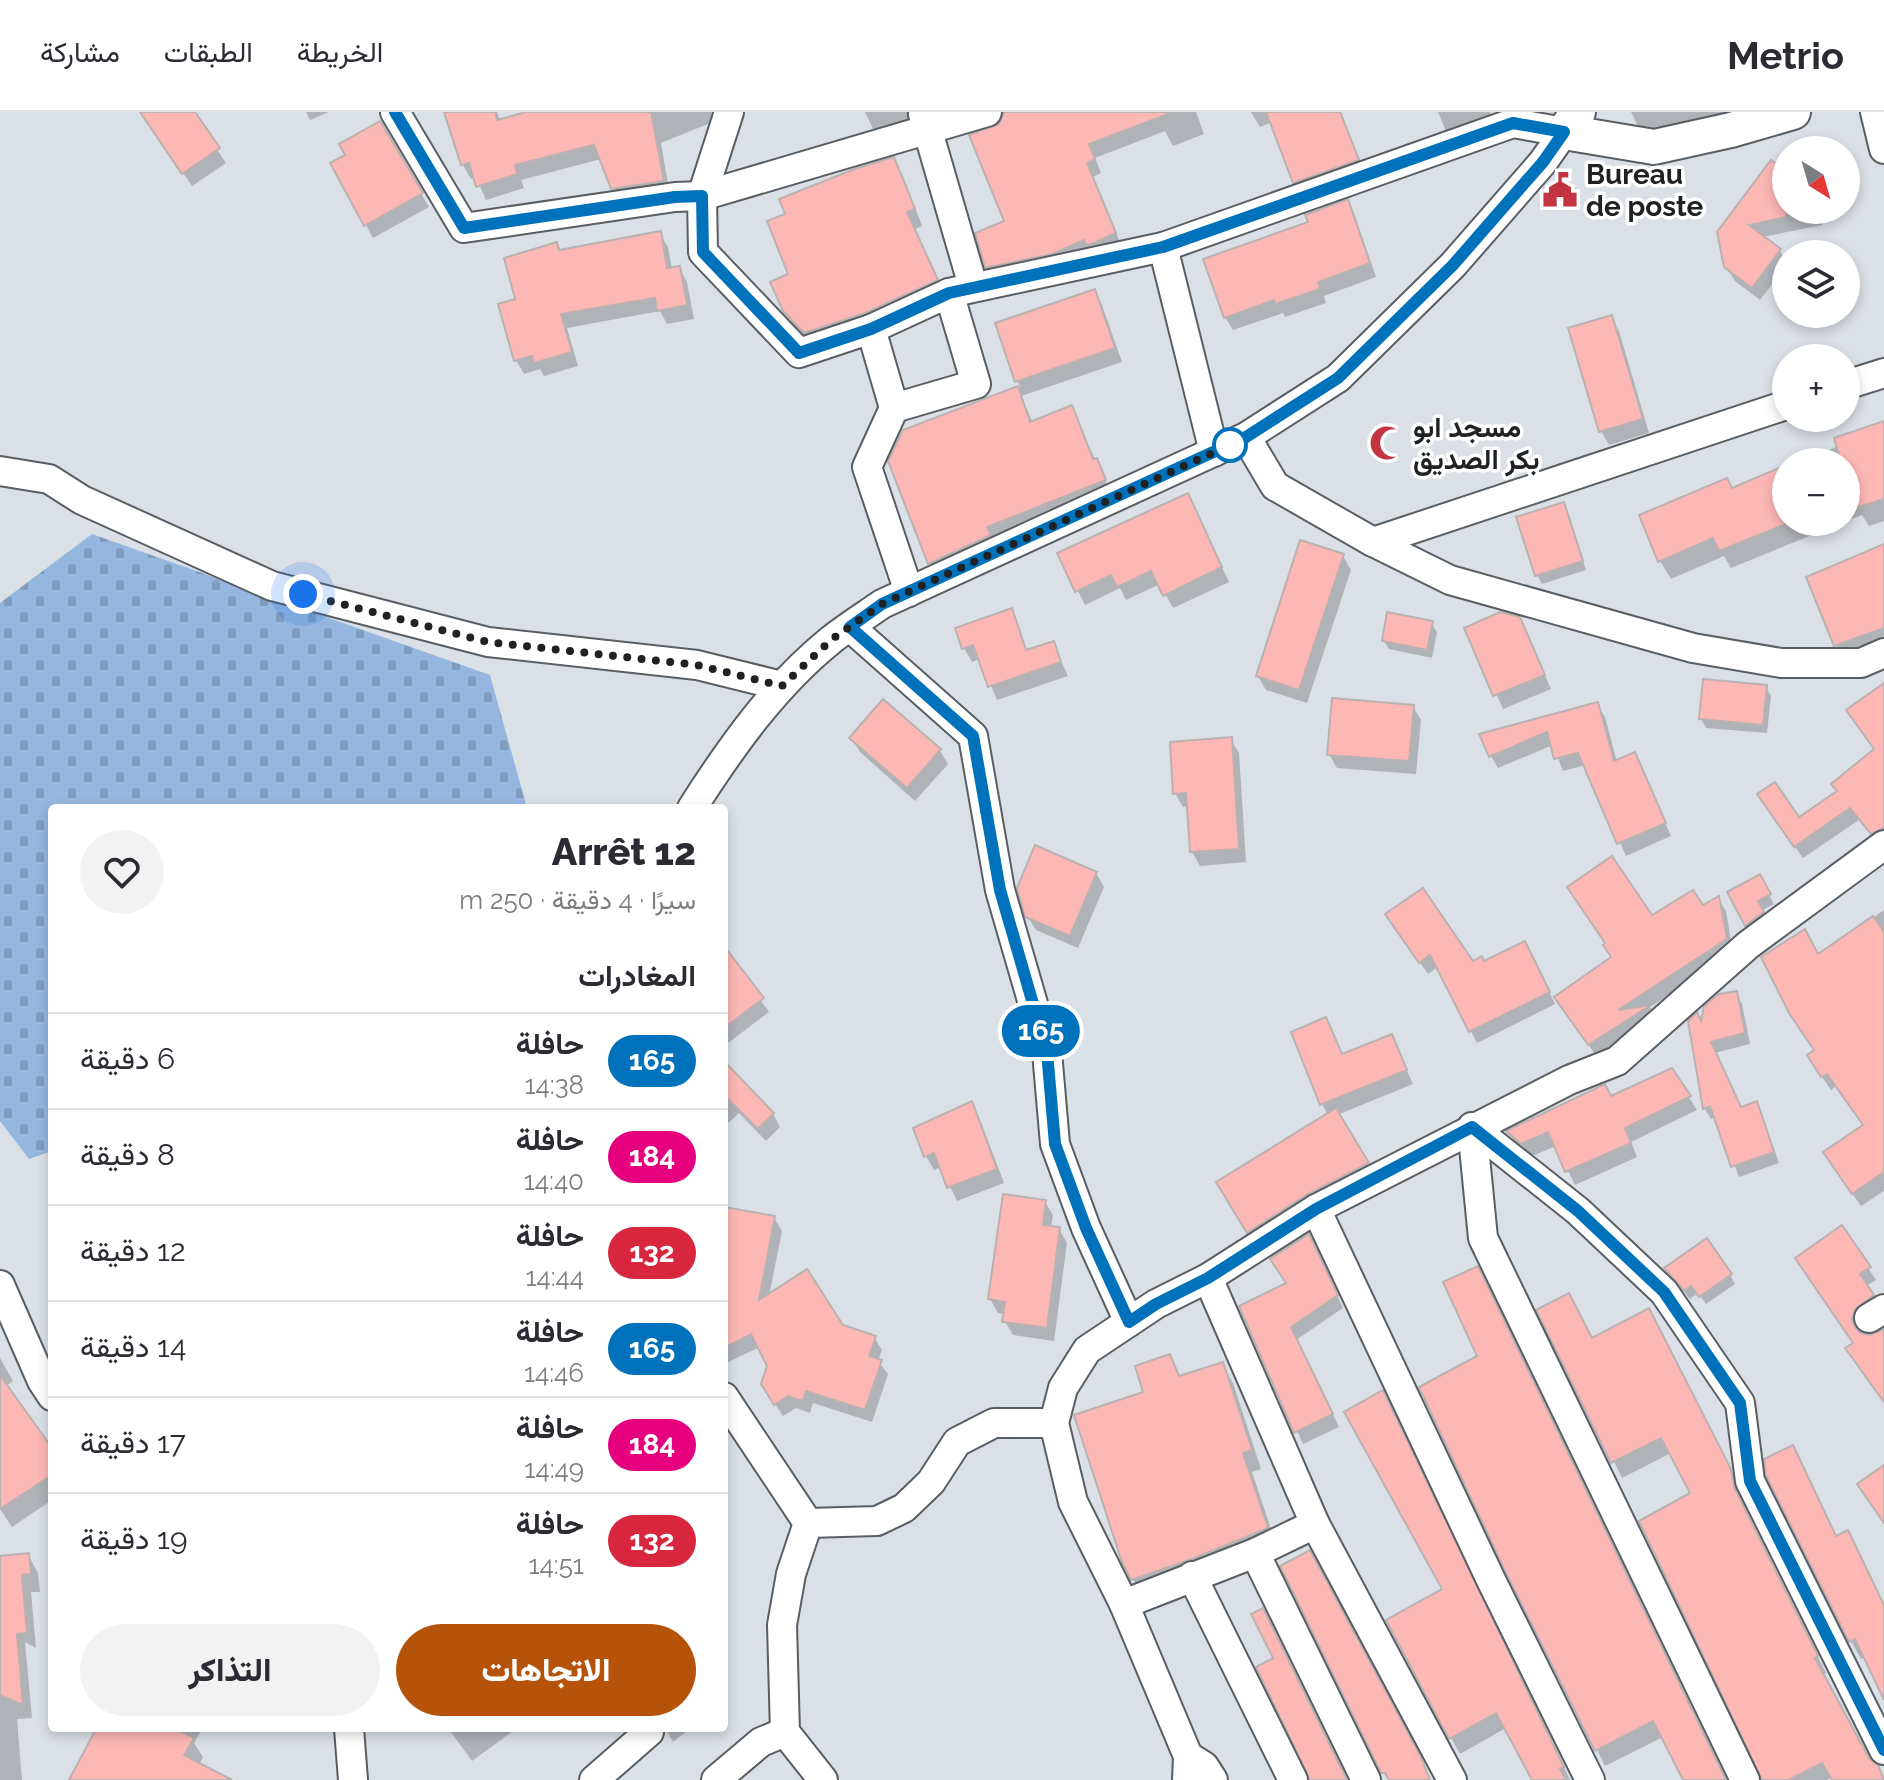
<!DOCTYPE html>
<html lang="ar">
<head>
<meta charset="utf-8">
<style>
	:root { --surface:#fff; --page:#f2f2f3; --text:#2b2b33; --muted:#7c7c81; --line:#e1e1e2; --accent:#b45309 }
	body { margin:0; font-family:Raleway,Vazirmatn,sans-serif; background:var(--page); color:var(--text); direction:rtl; height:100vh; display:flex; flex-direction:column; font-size:30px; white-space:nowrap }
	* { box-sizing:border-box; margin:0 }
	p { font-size:26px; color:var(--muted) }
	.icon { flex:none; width:44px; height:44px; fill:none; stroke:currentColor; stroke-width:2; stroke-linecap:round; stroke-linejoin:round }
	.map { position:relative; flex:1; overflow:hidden; direction:ltr }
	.side { position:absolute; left:48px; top:692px; width:680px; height:928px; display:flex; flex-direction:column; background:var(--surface); border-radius:8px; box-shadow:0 4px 12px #0003; direction:rtl }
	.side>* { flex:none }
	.badge { padding:0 16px; border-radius:26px; font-size:28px; line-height:52px }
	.needle { width:52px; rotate:143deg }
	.buttons { position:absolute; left:1772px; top:24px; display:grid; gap:16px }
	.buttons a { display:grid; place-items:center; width:88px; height:88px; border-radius:50%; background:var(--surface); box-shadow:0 4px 12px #0003; font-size:40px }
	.you { position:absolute; width:40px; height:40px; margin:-20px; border:6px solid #fff; border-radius:50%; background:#1a73e8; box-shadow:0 0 0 12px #1a73e833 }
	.map>.badge { position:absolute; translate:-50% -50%; box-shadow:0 0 0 4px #fff }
	h2 { padding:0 32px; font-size:30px; line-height:72px }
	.round { display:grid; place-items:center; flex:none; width:84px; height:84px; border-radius:42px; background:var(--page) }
	.overview { display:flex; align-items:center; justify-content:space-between; height:136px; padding:0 32px }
	h1 { font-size:38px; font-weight:800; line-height:60px }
	.button { display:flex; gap:16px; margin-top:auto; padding:16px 32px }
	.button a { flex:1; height:92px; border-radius:48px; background:var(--accent); color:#fff; font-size:32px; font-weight:800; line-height:92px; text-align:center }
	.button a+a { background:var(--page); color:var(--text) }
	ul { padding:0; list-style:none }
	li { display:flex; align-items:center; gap:24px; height:96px; padding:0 32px; border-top:2px solid var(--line) }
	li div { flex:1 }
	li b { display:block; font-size:30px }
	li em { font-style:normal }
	li .badge { min-width:88px; font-weight:700; text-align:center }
	header { display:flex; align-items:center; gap:48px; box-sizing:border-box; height:112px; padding:0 40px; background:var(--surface); border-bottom:2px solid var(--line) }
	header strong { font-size:38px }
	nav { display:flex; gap:44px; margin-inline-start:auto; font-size:28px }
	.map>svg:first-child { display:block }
	.cemetery { fill:url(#cemetery-stones) }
	.shadow { fill:#0003 }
	.building { fill:#fdb7b5; stroke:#bab1b1; stroke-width:2 }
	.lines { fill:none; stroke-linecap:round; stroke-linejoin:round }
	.minor-casing { stroke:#595e63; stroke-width:32 }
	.tertiary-casing { stroke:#595e63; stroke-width:38 }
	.minor { stroke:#fff; stroke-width:28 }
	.tertiary { stroke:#fff; stroke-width:34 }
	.line-casing { stroke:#fff; stroke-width:18 }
	.line { stroke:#0072bc; stroke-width:12 }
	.walk { stroke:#1f2123; stroke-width:8; stroke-dasharray:0 14.4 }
	.stop-dot { fill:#fff; stroke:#0072bc; stroke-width:4 }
	.labels { text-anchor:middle; stroke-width:7; stroke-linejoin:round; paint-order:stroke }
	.poi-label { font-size:28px; font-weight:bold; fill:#1f2123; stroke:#fff; text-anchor:start }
</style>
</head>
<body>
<header>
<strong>Metrio</strong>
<nav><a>الخريطة</a><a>الطبقات</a><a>مشاركة</a></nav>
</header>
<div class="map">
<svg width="1884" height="1668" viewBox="0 0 1884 1668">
	<defs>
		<pattern id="cemetery-stones" width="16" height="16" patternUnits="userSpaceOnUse" patternTransform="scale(2)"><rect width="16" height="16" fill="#95b7df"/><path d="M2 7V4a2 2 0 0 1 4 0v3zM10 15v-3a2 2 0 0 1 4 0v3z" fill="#809dbf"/></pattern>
	</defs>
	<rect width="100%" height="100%" fill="#dbe0e6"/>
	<polygon class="cemetery" points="92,422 490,563 527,696 52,696 52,1039 29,1047 0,1009 0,491"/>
	<g class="shadow">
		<polygon points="141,0 192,0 226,51 192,74"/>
		<polygon points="306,0 329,0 310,8"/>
		<polygon points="447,0 497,0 500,9 534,0 717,0 720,7 661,31 670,83 621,91 601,47 521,68 524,76 486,88 476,65 471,67 463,53"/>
		<polygon points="865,0 924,0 879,29"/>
		<polygon points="1005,0 1196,0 1204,22 1173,34 1165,19 1095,46 1101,61 1093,65 1122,135 995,168 987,155 1007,110 1001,13"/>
		<polygon points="1251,0 1341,0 1365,61 1302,83 1272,10 1260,15"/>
		<polygon points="1438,0 1490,0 1494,15 1450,29"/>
		<polygon points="1631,0 1771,0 1643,24"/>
		<polygon points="380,12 429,95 373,126 332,52 348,44"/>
		<polygon points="893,48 903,64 922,114 915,117 945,185 815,237 795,216 785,198 790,163"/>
		<polygon points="1786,58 1786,98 1820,98 1823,113 1762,125 1780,138 1786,154 1760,188 1735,169 1726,154 1719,120 1782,59"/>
		<polygon points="1347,90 1355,104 1376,165 1324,184 1326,191 1285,205 1283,201 1233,218 1225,205 1311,111"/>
		<polygon points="660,122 668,135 672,157 679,156 687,170 694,207 667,212 660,199 567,216 578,254 544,264 540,257 524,262 516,248 517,188"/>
		<polygon points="1094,180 1102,193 1122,250 1021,284 1033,311 1071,296 1113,385 939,467 930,451 891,349 904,319 1020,275 998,213"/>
		<polygon points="1611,205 1619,219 1649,321 1609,333 1601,319"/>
		<polygon points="1884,311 1884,409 1869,414 1862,403 1846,409 1846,350 1805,350"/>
		<polygon points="1786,358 1786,410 1844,410 1731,456 1724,444 1671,467 1660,449 1732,378"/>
		<polygon points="1563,392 1586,458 1542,472 1537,463"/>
		<polygon points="1195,397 1229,470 1173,496 1160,472 1126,488 1120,476 1085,493 1060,442"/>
		<polygon points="1884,434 1884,532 1844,547 1836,533"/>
		<polygon points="1343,444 1351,458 1307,591 1266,578 1258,564"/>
		<polygon points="1011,499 1028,540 1053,531 1068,564 997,588 980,547 972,550 964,536"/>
		<polygon points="1519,507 1551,577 1503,597 1467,517"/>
		<polygon points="1431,511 1437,520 1432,546 1389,537 1384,529"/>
		<polygon points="1884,574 1884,732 1879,734 1859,708 1803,746 1767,695 1799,708 1838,680 1876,639"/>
		<polygon points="1766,575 1771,584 1767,621 1706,616 1701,607"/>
		<polygon points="884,590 940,639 948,652 915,689 860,640 852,626"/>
		<polygon points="1597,593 1605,605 1617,650 1634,642 1671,724 1626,744 1586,653 1563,659 1553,633 1498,656 1491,644"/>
		<polygon points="1413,595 1421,608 1416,662 1337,656 1329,642"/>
		<polygon points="1231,628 1239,641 1246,750 1200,754 1192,740 1189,694 1183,695 1175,681"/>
		<polygon points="1096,761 1104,775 1078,836 1036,818 1027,804"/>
		<polygon points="1759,765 1774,792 1761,799 1767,810 1751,822 1729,781"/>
		<polygon points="1718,787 1726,799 1733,841 1650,895 1656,907 1597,945 1564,898 1613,846"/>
		<polygon points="1884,798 1884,1079 1861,1094 1833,1054 1864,1014 1836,974 1831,978 1817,957 1818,844"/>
		<polygon points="1394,814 1473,852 1531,843 1555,892 1477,931 1438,855 1428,862"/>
		<polygon points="724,837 769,900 724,934"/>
		<polygon points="1736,881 1742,892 1750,932 1715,941 1741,997 1756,992 1762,1003 1779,1051 1739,1065 1716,1005 1711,1007 1705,997 1691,909 1702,913"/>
		<polygon points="1325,907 1343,944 1391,924 1413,972 1337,1003 1375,1065 1256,1133 1218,1071 1328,1003 1322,992"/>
		<polygon points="724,952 773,1002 780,1015 766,1029 739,1001 724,1015"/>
		<polygon points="1671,958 1697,998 1631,1030 1637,1045 1575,1073 1556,1034 1530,1045 1517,1033 1509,1020 1611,986"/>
		<polygon points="971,992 979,1005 1004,1071 957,1089 941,1055 934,1058 926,1044"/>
		<polygon points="1045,1090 1053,1103 1051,1116 1059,1117 1067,1131 1054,1229 1013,1223 1005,1209 1006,1202 998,1201 990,1187"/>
		<polygon points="724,1097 774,1106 782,1119 769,1184 842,1215 874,1225 882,1238 878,1249 888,1262 872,1310 813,1291 810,1301 796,1296 783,1304 771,1286 769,1254 760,1235 724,1252"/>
		<polygon points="1841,1116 1876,1168 1866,1174 1873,1187 1869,1190 1858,1219 1870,1225 1884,1218 1884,1289 1855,1232"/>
		<polygon points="1315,1136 1343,1196 1296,1228 1339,1315 1303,1332 1241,1195 1288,1172"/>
		<polygon points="1666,1157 1730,1163 1735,1172 1706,1192 1698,1181 1690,1187"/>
		<polygon points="1539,1198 1592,1228 1657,1215 1739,1375 1743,1395 1826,1561 1822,1562 1868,1648 1884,1668 1834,1668 1832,1665 1827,1668 1762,1668 1692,1382 1671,1341 1622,1366"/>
		<polygon points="1169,1244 1181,1266 1222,1252 1233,1271 1261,1357 1252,1360 1277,1435 1143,1485 1133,1467 1146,1281"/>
		<polygon points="0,1246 13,1269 6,1274 52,1341 52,1388 12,1415 0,1397"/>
		<polygon points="1421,1276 1726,1668 1686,1668 1663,1625 1605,1654"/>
		<polygon points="1391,1297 1570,1668 1534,1668 1506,1616 1460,1642 1388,1509 1444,1478"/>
		<polygon points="1803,1354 1837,1426 1884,1494 1884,1581 1866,1545 1861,1547 1851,1529"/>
		<polygon points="28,1443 38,1461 40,1480 31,1480 36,1536 25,1530 32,1606 17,1607 22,1668 0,1668 0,1446"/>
		<polygon points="98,1616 203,1616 194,1631 203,1645 199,1653 215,1668 72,1668"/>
		<polygon points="448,1616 517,1616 472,1649"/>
		<polygon points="665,1616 691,1616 673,1630"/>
	</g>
	<g class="building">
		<polygon points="140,0 195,0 220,36 182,62"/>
		<polygon points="444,0 495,0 497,8 526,0 651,0 664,69 611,77 594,33 515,53 517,62 476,75 469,51 461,53"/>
		<polygon points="1004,0 1168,0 1168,2 1089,32 1095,47 1087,51 1116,121 1087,134 1084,128 1052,142 985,156 975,121 1004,109 969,23 999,12"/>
		<polygon points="1266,0 1340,0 1359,48 1293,71"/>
		<polygon points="380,9 423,81 364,114 330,51 345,43 339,32"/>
		<polygon points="894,45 915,97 907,100 938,168 865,201 804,221 783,199 770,170 788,162 767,109 785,102 779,87 857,56"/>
		<polygon points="1771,48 1786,59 1786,105 1749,113 1781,137 1752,176 1724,155 1717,120"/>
		<polygon points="1348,87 1370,151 1318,170 1320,177 1275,192 1274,188 1224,206 1203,147 1308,110 1305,103"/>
		<polygon points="661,119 667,156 680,154 687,193 657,199 655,186 561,202 572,240 534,251 532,244 514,249 498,192 515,187 504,146 557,130 559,138"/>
		<polygon points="1095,177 1115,236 1015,270 995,211"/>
		<polygon points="1612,203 1643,307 1599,320 1568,216"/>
		<polygon points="1018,274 1030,310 1072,293 1093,347 1097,346 1106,368 987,415 991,423 928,452 888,349 903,318"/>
		<polygon points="1884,309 1884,387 1856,396 1846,364 1846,350 1841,350 1834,326"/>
		<polygon points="1779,356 1780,358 1786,356 1786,412 1719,439 1713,426 1658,450 1639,403 1727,366 1732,376"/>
		<polygon points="1188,381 1222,455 1163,484 1151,459 1117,475 1111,463 1075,480 1057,441"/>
		<polygon points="1564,390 1583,449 1535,464 1516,405"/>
		<polygon points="1300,428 1344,442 1299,578 1256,564"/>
		<polygon points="1884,432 1884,516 1834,534 1806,465"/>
		<polygon points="1012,496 1026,538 1054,529 1061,550 988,575 973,533 962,537 955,516"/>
		<polygon points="1387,500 1433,509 1427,538 1382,529"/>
		<polygon points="1500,500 1520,505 1545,563 1493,584 1464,516"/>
		<polygon points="1703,567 1767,573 1763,613 1699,607"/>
		<polygon points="1884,571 1884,716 1871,722 1850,696 1794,735 1757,682 1775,670 1799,705 1837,679 1831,672 1874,637 1846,598"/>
		<polygon points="1332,586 1414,593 1409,649 1327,643"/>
		<polygon points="883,587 941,637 907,676 849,626"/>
		<polygon points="1598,590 1614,649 1635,640 1666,711 1617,732 1578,641 1554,647 1547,620 1489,645 1479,622"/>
		<polygon points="1232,625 1239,737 1190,740 1186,681 1173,682 1170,630"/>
		<polygon points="1035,733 1097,760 1070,824 1025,805 1017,776"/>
		<polygon points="1612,744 1652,803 1693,778 1703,793 1719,784 1727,827 1618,898 1651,893 1588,933 1554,885 1611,845 1603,833 1605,831 1567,775"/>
		<polygon points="1760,762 1771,782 1758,789 1764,800 1745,814 1727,780"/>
		<polygon points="1423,776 1473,849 1482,844 1484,849 1525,829 1550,880 1469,920 1430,843 1419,851 1385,802"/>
		<polygon points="1873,804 1884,820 1884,1060 1852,1082 1823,1040 1863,1013 1827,962 1821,965 1807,943 1814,938 1789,901 1761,845 1805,817 1818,842"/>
		<polygon points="724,834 764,886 724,916"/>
		<polygon points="1737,879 1745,921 1711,930 1741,995 1757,989 1774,1040 1731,1055 1710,994 1703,997 1688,909 1697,900 1701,909 1704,894 1719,882"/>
		<polygon points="1326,905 1342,942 1392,922 1407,958 1320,993 1291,920"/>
		<polygon points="724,949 774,1001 758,1017 724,983"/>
		<polygon points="1672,956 1691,984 1625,1016 1631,1031 1565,1060 1548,1020 1521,1032 1506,1019 1605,972 1611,984"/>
		<polygon points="972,989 997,1057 947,1076 934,1041 924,1045 913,1016"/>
		<polygon points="1336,996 1369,1051 1308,1082 1247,1121 1216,1070"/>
		<polygon points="1003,1082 1046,1088 1043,1113 1060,1115 1047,1216 1002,1210 1005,1190 988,1187"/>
		<polygon points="724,1095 775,1104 759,1188 807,1157 843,1213 876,1224 869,1244 882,1248 865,1298 806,1279 803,1289 788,1284 774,1293 761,1272 767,1254 751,1222 724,1236"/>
		<polygon points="1842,1113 1871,1155 1860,1162 1874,1183 1855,1197 1852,1207 1855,1215 1861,1221 1870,1223 1884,1217 1884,1290 1845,1236 1853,1231 1795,1146"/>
		<polygon points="1309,1122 1338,1183 1291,1215 1333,1302 1294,1321 1239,1194 1286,1171 1270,1147"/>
		<polygon points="1707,1126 1732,1162 1699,1185 1691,1174 1684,1179 1664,1156"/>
		<polygon points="1478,1154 1726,1668 1683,1668 1653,1609 1595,1639 1506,1461 1419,1275 1477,1244 1443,1170"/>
		<polygon points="1569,1181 1592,1226 1649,1196 1731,1357 1735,1377 1818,1544 1815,1546 1869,1646 1878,1653 1884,1668 1832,1668 1822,1651 1789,1668 1762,1668 1639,1409 1690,1381 1661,1326 1611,1351 1536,1198"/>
		<polygon points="1170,1242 1179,1264 1223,1250 1252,1338 1243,1341 1268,1416 1192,1447 1131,1468 1122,1450 1074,1303 1143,1280 1135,1254"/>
		<polygon points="0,1263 52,1336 52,1363 0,1397"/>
		<polygon points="1383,1278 1564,1655 1560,1657 1566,1668 1532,1668 1496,1601 1449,1627 1386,1508 1442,1477 1344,1300"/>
		<polygon points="1793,1333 1836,1424 1848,1418 1884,1493 1884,1588 1855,1527 1849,1530 1766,1364 1764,1347"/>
		<polygon points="1884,1353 1884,1411 1857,1372"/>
		<polygon points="1310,1438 1420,1643 1430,1668 1389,1668 1385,1661 1381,1661 1280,1454"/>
		<polygon points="29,1441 31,1462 22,1463 27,1521 17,1522 23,1593 0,1583 0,1444"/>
		<polygon points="1263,1496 1347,1668 1310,1668 1256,1555 1273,1546 1251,1502"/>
		<polygon points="175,1616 194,1626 184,1643 232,1668 69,1668 96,1617"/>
	</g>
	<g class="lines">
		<g class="minor-casing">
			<g id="minor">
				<polyline points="395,0 464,116 675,85 702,84 987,0"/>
				<polyline points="1875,0 1884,37"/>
				<polyline points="923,2 973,174"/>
				<polyline points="1163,135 1214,340"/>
				<polyline points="871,217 894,296 976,272 949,181"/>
				<polyline points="1846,273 1884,261"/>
				<polyline points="894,296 867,355 909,480"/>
				<polyline points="1246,325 1275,374 1373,430 1450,468 1693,536 1781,551 1861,551 1884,541"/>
				<polyline points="0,359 49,367 82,388 272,474 488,530 697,553 782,574"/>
				<polyline points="1373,430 1786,293"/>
				<polyline points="850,515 973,624 1000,778 1047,940 1055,1032 1086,1116 1129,1210"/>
				<path d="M692 696C731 635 774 574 831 528 847 515 865 504 882 492L1246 325 1338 266 1453 153 1543 50 1564 20 1513 11 1163 135 949 181 871 217 799 241 703 140 702 84 729 0"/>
				<polyline points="1316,1097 1491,1468 1590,1668"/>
				<polyline points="0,1173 42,1269 52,1284"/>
				<polyline points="1869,1206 1884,1197"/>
				<polyline points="724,1285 808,1411"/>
				<polyline points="808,1411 877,1409 904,1396 931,1370 957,1330 994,1311 1054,1311"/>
				<polyline points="808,1411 791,1462 782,1513 785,1620 823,1668"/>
				<polyline points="1315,1412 1452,1668"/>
				<polyline points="1255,1441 1366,1668"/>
				<polyline points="1192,1464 1293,1668"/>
				<polyline points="1124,1492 1255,1441 1315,1412 1208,1166"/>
				<polyline points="349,1616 353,1668"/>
				<polyline points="1188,1644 1204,1654 1213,1668"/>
				<polyline points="594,1668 649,1620"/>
				<polyline points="716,1668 761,1630 785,1620"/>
				<polyline points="1187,1668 1188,1644 1124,1492 1073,1390 1054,1311 1063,1276 1087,1238 1156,1192 1208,1166 1316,1097 1569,968 1617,949 1748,833 1884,733"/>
				<polyline points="1745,1668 1483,1126 1472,1015 1578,1099 1664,1180 1740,1291 1750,1369 1884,1638"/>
			</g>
		</g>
		<g class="tertiary-casing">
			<polyline id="tertiary" points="1578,0 1564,20 1654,35 1731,18 1793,0"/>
		</g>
		<use href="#minor" class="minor"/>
		<use href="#tertiary" class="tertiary"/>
	</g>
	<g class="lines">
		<g class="line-casing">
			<polyline id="line" points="395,0 464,116 675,85 702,84 703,140 799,241 871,217 949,181 1163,135 1513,11 1564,20 1543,50 1453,153 1338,266 1246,325 882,492 850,515 973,624 1000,778 1047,940 1055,1032 1086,1116 1129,1210 1156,1192 1208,1166 1316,1097 1472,1015 1578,1099 1664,1180 1740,1291 1750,1369 1884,1638"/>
		</g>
		<use href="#line" class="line"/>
		<polyline class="walk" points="303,482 488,530 697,553 782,574 831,528 882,492 1230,333"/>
	</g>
	<defs>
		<g id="civic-bare" transform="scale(2.76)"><path d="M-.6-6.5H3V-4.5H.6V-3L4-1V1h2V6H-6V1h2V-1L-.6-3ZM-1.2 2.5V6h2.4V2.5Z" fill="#c33340" stroke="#fff" stroke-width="2.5" paint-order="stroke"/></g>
		<g id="mosque-bare" transform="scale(2.76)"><path d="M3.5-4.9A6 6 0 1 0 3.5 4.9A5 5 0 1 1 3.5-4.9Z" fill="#c33340" stroke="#fff" stroke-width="2.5" paint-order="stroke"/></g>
	</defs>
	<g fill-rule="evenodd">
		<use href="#civic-bare" x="1560" y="78"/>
		<use href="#mosque-bare" x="1387" y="331"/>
	</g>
	<circle class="stop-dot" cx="1230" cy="333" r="16"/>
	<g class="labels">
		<g class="poi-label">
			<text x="1586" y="72">Bureau<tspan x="1586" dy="32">de poste</tspan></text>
			<text x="1413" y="325">مسجد ابو<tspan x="1413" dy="32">بكر الصديق</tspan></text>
		</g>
	</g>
</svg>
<div class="buttons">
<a><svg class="needle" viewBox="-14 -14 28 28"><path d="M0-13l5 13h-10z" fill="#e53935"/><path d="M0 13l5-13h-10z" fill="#7c7c81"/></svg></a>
<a><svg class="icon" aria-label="layers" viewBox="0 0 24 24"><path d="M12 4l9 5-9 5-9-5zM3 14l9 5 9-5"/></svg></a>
<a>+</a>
<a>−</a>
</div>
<div class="you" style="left:303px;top:482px"></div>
<b class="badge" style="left:1041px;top:919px;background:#0072bc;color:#fff">165</b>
<section class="side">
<div class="overview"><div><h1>Arrêt 12</h1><p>سيرًا · 4 دقيقة · 250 m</p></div><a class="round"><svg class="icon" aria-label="heart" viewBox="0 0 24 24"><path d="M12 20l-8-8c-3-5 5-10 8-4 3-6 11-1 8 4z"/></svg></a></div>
<h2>المغادرات</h2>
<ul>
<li><span class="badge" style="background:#0072bc;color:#fff">165</span><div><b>حافلة</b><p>14:38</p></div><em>6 دقيقة</em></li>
<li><span class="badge" style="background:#e6007e;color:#fff">184</span><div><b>حافلة</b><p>14:40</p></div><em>8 دقيقة</em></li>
<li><span class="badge" style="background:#d7263d;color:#fff">132</span><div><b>حافلة</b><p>14:44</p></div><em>12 دقيقة</em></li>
<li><span class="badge" style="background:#0072bc;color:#fff">165</span><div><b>حافلة</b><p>14:46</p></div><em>14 دقيقة</em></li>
<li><span class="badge" style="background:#e6007e;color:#fff">184</span><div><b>حافلة</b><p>14:49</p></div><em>17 دقيقة</em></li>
<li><span class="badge" style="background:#d7263d;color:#fff">132</span><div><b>حافلة</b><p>14:51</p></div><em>19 دقيقة</em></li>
</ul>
<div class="button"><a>الاتجاهات</a><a>التذاكر</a></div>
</section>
</div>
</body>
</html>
